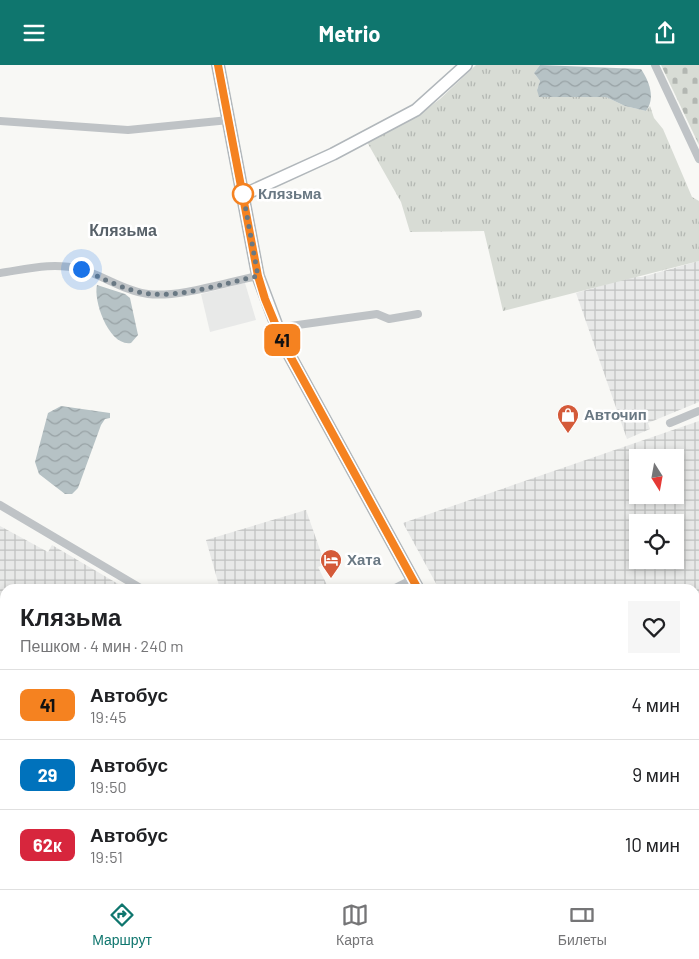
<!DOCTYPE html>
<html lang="ru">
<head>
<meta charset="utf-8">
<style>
	:root { --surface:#fff; --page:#f6f6f6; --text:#202124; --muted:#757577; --line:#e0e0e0; --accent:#0f766e }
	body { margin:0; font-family:Barlow,sans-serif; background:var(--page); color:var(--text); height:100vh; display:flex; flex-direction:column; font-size:19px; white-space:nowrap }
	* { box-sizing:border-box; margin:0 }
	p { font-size:16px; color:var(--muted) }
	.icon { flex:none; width:28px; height:28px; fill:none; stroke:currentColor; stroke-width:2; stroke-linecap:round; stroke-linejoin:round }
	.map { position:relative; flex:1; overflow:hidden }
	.sheet { position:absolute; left:0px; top:519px; width:700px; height:306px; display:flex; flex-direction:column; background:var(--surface); border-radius:15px 15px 0 0; box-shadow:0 2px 8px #0003 }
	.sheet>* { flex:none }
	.badge { padding:0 10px; border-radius:8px; font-size:18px; line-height:32px }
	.needle { width:32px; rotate:169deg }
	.tools { position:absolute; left:629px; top:384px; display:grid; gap:10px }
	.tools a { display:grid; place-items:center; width:55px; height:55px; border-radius:0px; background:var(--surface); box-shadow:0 2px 8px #0003; font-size:25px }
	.you { position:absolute; width:25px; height:25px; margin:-12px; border:4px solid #fff; border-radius:50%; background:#1a73e8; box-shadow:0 0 0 8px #1a73e833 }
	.map>.badge { position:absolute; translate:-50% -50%; box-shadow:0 0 0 2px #fff }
	.round { display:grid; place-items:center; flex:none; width:52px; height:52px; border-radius:0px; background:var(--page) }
	.summary { display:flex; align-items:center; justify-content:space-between; height:85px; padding:0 20px }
	h1 { font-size:24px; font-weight:700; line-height:38px }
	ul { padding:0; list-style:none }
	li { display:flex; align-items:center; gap:15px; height:70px; padding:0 20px; border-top:1px solid var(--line) }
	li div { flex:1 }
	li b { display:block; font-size:19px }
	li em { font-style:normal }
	li .badge { min-width:55px; font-weight:700; text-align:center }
	header { display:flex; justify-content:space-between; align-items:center; height:65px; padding:0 20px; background:var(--accent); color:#fff; font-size:22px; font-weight:700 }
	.menu { display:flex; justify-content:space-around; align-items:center; height:70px; border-top:1px solid var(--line); background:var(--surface); font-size:14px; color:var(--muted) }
	.menu a { display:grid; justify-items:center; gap:2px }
	.menu .on { color:var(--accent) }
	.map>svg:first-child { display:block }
	.built { fill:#e8e9e8 }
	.industrial { fill:url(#industrial-grid); fill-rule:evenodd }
	.grass { fill:url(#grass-tufts) }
	.cemetery { fill:url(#cemetery-stones) }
	.water { fill:url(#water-waves) }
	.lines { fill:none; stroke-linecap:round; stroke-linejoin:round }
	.secondary-casing { stroke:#b1b7bb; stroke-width:14 }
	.primary-casing { stroke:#b2b7ba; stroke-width:15 }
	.street { stroke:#bfc3c6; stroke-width:8 }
	.secondary { stroke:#fff; stroke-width:11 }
	.primary { stroke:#fff; stroke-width:12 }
	.rail { stroke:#a1a7ac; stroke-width:2.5; stroke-dasharray:8 4; stroke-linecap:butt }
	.line-casing { stroke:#fff; stroke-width:11 }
	.line { stroke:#f58220; stroke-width:8 }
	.walk { stroke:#697883; stroke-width:5; stroke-dasharray:0 9 }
	.stop-dot { fill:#fff; stroke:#f58220; stroke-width:2.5 }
	.labels { text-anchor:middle; stroke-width:5; stroke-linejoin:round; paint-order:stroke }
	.stop-label { font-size:15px; font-weight:bold; fill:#697883; stroke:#fff; text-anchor:start }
	.poi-label { font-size:15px; font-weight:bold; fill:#697883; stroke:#fff; text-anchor:start }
	.neighbourhood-label { font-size:16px; font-weight:bold; fill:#576169; stroke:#fff }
</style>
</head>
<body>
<header><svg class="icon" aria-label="menu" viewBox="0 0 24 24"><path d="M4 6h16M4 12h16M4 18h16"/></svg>Metrio<svg class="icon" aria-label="share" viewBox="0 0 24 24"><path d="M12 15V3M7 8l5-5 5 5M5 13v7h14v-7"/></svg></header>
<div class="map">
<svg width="699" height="824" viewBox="0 0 699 824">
	<defs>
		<pattern id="industrial-grid" width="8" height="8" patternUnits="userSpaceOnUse" patternTransform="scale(1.25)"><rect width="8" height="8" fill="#e8e9e8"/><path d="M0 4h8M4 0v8" fill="none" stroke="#c0c2c1"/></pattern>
		<pattern id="grass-tufts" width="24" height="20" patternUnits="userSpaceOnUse" patternTransform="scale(1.25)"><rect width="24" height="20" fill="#d8dcd5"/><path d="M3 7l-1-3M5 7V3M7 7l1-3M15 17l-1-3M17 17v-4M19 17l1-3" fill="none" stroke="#b3b7b2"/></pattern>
		<pattern id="cemetery-stones" width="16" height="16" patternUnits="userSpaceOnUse" patternTransform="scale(1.25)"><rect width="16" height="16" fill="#d8dcd5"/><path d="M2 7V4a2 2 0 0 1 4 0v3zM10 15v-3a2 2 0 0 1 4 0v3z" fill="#b3b7b2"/></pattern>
		<pattern id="water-waves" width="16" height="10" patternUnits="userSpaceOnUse" patternTransform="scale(1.25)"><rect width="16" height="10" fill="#b6c2c5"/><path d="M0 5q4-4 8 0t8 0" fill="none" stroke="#98a2a5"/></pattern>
	</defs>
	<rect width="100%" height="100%" fill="#f8f8f5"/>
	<polygon class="built" points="245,218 256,255 210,267 201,229"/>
	<g class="industrial">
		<polygon points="699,196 699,337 648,358 650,364 627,374 576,228 631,212 642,212"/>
		<path d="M699 356V656L695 658V524H439L403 458ZM638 392H675V430H638ZM638 458H675V495H638Z"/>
		<polygon points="306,445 325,499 318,502 329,524 220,524 206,475"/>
		<polygon points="0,461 48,487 52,480 125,523 5,524 5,820 439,820 435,824 0,824"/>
	</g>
	<polygon class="grass" points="476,0 540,0 534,8 540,16 537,25 606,32 625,41 646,46 650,41 654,53 663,64 692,132 699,136 699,196 503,246 484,166 410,167 401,137 367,77 371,73 420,49 440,34"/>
	<polygon class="cemetery" points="661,0 699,0 699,80"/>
	<g class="water">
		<path d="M540 0 641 4C649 16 656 33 646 46L625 41 606 32H539L537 25 540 16 534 8Z"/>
		<path d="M97 220 125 229 130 233 138 270 131 278C109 282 93 236 97 220Z"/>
		<polygon points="61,341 110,348 110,353 105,354 101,360 78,423 72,429 65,429 39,409 35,397 48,348"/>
	</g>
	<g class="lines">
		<g class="secondary-casing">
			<g id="secondary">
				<polyline points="218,0 258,211 284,280 418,524"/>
				<polyline points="243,130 333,89 416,45 466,0"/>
				<polyline points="582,820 583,824"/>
			</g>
		</g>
		<g class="primary-casing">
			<g id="primary">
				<polyline points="695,722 699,717"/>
				<polyline points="695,741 699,736"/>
				<polyline points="454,824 457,820"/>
				<polyline points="630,824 633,820"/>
			</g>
		</g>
		<g class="street">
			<polyline points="655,0 699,94"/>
			<polyline points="0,56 128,65 229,55"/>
			<path d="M0 208C27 204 53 197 80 204 103 210 124 226 148 229 178 233 227 217 258 211"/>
			<polyline points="276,263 377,249 389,254 418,249"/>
			<polyline points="670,358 699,346"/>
			<polyline points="0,440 142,524"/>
			<polyline points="393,524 413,514"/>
		</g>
		<use href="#secondary" class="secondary"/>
		<use href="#primary" class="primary"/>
		<g class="rail">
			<polyline points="695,788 699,782"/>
			<polyline points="658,824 661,820"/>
		</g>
	</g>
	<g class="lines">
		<g class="line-casing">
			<polyline id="line" points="218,0 258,211 265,234 284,280 418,524"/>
		</g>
		<use href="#line" class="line"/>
		<path class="walk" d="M81 204C102 213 128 227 151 229 183 232 226 218 258 211L243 129"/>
	</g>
	<defs>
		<g id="shop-pin" transform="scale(1.125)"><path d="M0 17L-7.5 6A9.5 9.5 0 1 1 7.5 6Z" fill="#d45a39" stroke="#fff"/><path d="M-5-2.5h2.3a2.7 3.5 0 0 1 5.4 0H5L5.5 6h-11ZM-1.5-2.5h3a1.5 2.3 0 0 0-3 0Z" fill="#fff"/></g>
		<g id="hotel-pin" transform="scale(1.125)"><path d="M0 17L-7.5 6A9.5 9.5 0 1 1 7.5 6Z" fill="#d45a39" stroke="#fff"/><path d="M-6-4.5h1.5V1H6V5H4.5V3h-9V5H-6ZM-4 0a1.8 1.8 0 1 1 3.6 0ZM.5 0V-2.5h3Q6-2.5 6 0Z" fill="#fff"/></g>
	</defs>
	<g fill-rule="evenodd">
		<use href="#shop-pin" x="568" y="350"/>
		<use href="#hotel-pin" x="331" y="495"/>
	</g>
	<circle class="stop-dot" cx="243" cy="129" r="10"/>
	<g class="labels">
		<g class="stop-label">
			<text x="258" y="134">Клязьма</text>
		</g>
		<g class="poi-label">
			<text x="584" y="355">Авточип</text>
			<text x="347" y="500">Хата</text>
		</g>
		<g class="neighbourhood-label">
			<text x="123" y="171">Клязьма</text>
		</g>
	</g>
</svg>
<div class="tools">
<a><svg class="needle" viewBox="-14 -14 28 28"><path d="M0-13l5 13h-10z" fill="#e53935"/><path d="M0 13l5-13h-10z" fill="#757577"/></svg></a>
<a><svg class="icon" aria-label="locate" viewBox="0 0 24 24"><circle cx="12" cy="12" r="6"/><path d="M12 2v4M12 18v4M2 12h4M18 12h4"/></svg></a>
</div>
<div class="you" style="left:81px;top:204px"></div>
<b class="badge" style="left:282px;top:275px;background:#f58220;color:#111">41</b>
<section class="sheet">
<div class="summary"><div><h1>Клязьма</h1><p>Пешком · 4 мин · 240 m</p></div><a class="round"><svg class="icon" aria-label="heart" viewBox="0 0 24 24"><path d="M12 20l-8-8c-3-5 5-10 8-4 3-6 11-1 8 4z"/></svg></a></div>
<ul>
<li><span class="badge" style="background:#f58220;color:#111">41</span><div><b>Автобус</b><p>19:45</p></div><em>4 мин</em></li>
<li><span class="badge" style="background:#0072bc;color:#fff">29</span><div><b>Автобус</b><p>19:50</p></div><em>9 мин</em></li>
<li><span class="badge" style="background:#d7263d;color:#fff">62к</span><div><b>Автобус</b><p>19:51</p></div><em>10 мин</em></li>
</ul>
</section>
</div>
<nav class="menu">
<a class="on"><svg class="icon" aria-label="directions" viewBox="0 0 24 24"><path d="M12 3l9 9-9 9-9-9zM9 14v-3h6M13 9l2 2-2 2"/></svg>Маршрут</a>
<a><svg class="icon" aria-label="map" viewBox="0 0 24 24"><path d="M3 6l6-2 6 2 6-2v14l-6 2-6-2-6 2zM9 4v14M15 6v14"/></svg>Карта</a>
<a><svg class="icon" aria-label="tickets" viewBox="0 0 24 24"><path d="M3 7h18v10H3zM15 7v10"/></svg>Билеты</a>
</nav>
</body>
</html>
